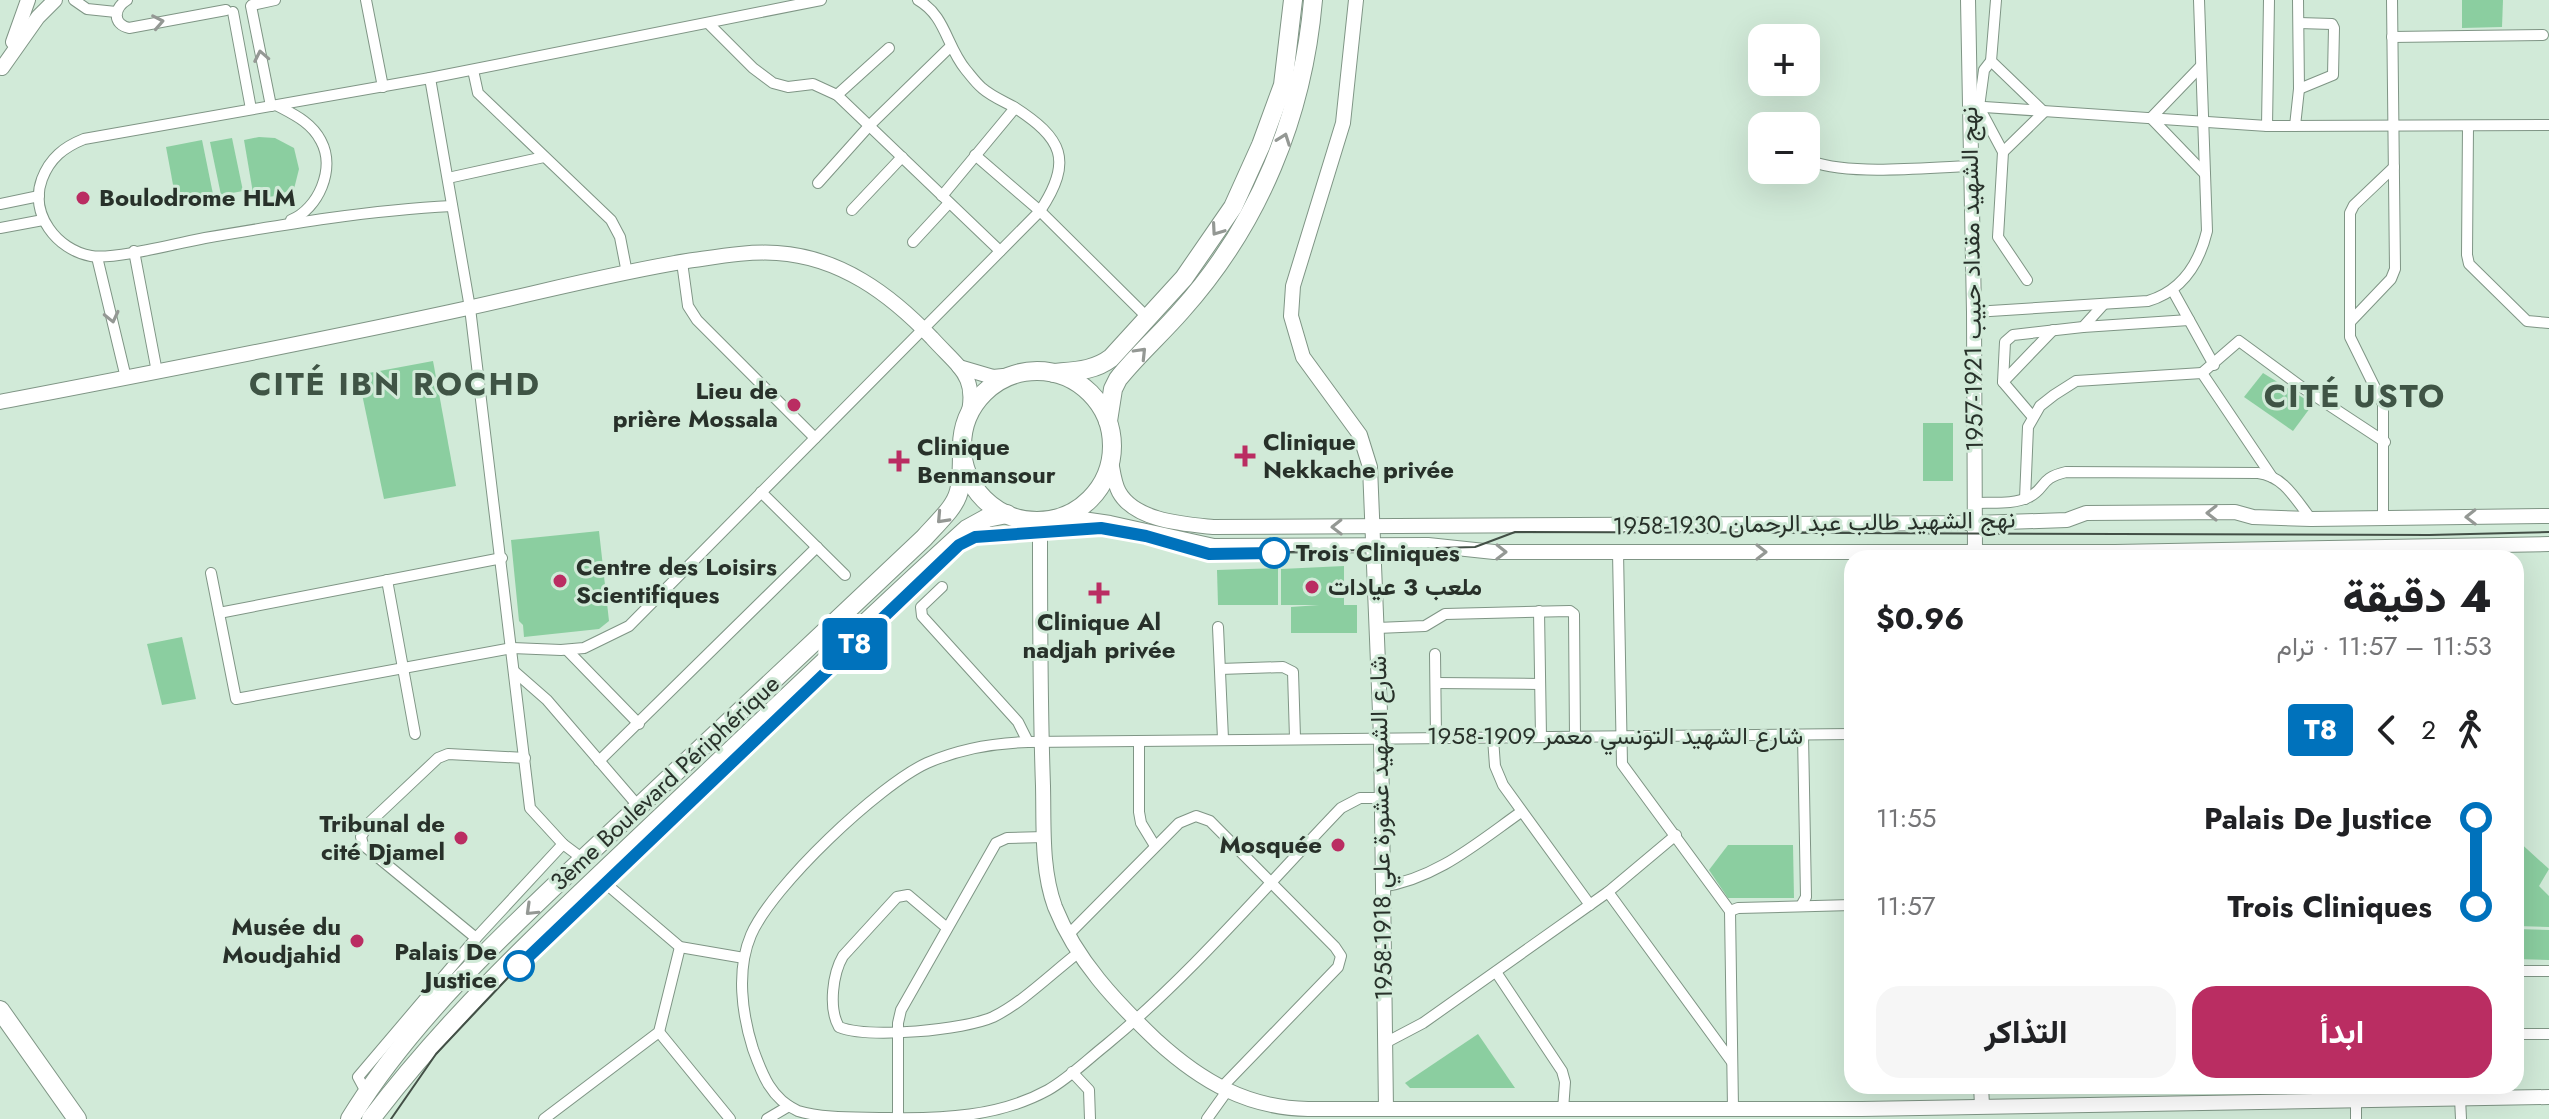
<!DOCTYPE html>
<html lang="ar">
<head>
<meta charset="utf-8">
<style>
	:root { --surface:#fff; --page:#f6f6f6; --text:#202124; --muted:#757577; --accent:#ba2d62 }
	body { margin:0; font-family:Jost,Vazirmatn,sans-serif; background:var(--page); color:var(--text); direction:rtl; height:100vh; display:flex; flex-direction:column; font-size:30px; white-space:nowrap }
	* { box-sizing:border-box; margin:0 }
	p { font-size:26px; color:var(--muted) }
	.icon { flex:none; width:44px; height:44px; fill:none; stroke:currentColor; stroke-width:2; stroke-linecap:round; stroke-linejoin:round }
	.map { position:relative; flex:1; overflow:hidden; direction:ltr }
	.drawer { position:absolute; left:1844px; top:550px; width:680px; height:544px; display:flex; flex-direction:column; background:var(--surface); border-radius:24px; box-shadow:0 8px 32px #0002; direction:rtl }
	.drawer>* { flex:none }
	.badge { padding:0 16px; border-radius:6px; font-size:28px; line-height:52px }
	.tools { position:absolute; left:1748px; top:24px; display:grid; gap:16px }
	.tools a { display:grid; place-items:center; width:72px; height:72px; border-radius:16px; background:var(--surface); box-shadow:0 8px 32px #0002; font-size:40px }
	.map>.badge { position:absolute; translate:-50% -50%; box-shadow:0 0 0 4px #fff }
	.legs { display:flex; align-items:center; gap:12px; height:88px; padding:0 32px; font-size:26px }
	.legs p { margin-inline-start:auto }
	.overview { display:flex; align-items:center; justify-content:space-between; height:136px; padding:0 32px }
	h1 { font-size:44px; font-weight:800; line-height:60px }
	.button { display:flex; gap:16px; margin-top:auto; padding:16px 32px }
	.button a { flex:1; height:92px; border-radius:24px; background:var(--accent); color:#fff; font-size:32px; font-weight:800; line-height:92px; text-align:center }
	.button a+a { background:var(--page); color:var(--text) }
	ul { padding:0 32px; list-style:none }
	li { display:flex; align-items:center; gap:28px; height:88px; font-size:30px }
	li i { display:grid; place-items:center; width:12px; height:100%; margin:0 10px; background:currentColor }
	li i::after { content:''; width:20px; height:20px; margin:-10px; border:6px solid; border-radius:50%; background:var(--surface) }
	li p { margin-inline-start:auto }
	li:first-child i { background:linear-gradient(#0000 50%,currentColor 0) }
	li:last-child i { background:linear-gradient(currentColor 50%,#0000 0) }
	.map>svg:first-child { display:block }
	.green { fill:#8bcea0 }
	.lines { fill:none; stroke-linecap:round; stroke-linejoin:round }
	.street-casing { stroke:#7f9585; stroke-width:12 }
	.secondary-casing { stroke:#7f9585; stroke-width:16 }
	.highway-casing { stroke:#7f9585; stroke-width:20 }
	.street { stroke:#fff; stroke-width:10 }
	.secondary { stroke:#fff; stroke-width:14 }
	.highway { stroke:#fff; stroke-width:18 }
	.tram { stroke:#434f46; stroke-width:2 }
	.oneway { stroke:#949894 }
	.line-1-casing { stroke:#fff; stroke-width:18 }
	.line-1 { stroke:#0072bc; stroke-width:12 }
	.poi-dot { fill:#ba2d62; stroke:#d1ead8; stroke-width:3 }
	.stop-1-dot { fill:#fff; stroke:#0072bc; stroke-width:4 }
	.labels { text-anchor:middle; stroke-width:6; stroke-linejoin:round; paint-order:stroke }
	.poi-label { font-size:24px; font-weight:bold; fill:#28312a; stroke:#d1ead8; text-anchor:start }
	.street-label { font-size:24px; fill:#28312a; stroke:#d1ead8 }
	.stop-label { font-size:24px; font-weight:bold; fill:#28312a; stroke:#d1ead8; text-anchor:start }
	.district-label { font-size:32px; font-weight:bold; letter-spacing:2px; fill:#3f5445; stroke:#d1ead8 }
</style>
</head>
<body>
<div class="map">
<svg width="2549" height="1119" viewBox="0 0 2549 1119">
	<rect width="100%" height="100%" fill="#d1ead8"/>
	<g class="green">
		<polygon points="2462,0 2503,0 2502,27 2462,28"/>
		<polygon points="259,137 275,138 294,148 299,169 294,189 275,196 254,199 244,140"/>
		<polygon points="232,138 243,191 221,195 210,142"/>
		<polygon points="202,140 214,199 177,206 166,147"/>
		<polygon points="433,361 456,486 384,499 358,375"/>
		<polygon points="2263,373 2313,404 2293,431 2244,397"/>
		<rect x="1923" y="423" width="30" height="58"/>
		<polygon points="599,531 609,621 599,629 524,637 523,625 519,621 511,540"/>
		<polygon points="1344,566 1344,605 1357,605 1357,633 1291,633 1291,607 1319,605 1281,605 1281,569"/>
		<polygon points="1278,568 1278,605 1218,605 1217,570"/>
		<polygon points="182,637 196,699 162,705 147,644"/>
		<polygon points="2516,839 2549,869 2539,886 2549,896 2549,927 2516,926"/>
		<polygon points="1728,845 1793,845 1794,898 1728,898 1709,870"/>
		<polygon points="2516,929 2549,930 2549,960 2516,959"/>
		<polygon points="1478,1034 1515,1088 1410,1088 1405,1083"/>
	</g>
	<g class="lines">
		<g class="street-casing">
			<g id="street">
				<polyline points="74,0 87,9 116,12"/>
				<path d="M127 0C114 8 112 24 129 28L226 10"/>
				<polyline points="366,0 383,87"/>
				<polyline points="1996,0 1991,61 2044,112 2003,152"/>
				<polyline points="252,5 275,0"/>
				<polyline points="251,6 271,106"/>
				<polyline points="233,12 251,109"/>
				<polyline points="708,23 753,68 773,83 788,87 813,84 837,95 1000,251"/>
				<polyline points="2299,23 2332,24 2334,28 2333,75 2299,89"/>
				<polyline points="2392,37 2543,35"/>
				<polyline points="1991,61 1984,70 1979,107 2003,152 1998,237 2027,280"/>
				<polyline points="2201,66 2151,118 2205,174"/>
				<polyline points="473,70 478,93 611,220 620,237 627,273"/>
				<polyline points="430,78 470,308 530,808 563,844 583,859"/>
				<polyline points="837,95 889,48"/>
				<path d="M278 106C295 115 312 123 321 141 336 169 318 209 291 220"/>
				<polyline points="1969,106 2267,126 2549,125"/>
				<polyline points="2267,126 2269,0"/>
				<polyline points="2295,126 2299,89 2298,0"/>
				<polyline points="2468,126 2467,255 2469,264 2527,321 2549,323"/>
				<polyline points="975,155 1040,211 1148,318"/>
				<path d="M1806 159C1843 177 1928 167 1971 166"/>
				<polyline points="448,178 544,157"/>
				<polyline points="818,183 869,126 951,46"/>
				<polyline points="942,196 1015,108"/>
				<polyline points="0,204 39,196"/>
				<path d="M452 206C370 210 287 224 205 238 179 243 113 260 91 256 57 250 29 214 42 179 50 158 64 147 84 139L430 78 821 0"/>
				<polyline points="852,210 902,157"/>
				<polyline points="0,228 43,220"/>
				<polyline points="913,242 949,203"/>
				<polyline points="134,251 157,372"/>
				<polyline points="97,257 126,378"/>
				<polyline points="682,262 688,306 697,320 815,438"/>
				<polyline points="2173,291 2214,365"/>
				<path d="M1974 312 2148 301C2182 291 2199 264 2207 231L2199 0"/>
				<polyline points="2350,322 2391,279 2395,269 2392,0"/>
				<polyline points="2083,327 2189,320"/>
				<polyline points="2202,373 2239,341 2303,388 2385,442"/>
				<polyline points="2003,382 2053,330"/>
				<polyline points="2032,416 2003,382 2005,342 2013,335 2083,327 2103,305"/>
				<polyline points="761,492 845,575"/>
				<polyline points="2025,499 2028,427 2040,406 2054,395 2076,381 2202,373 2272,477"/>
				<path d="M1975 503C1992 502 2013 505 2029 497 2046 489 2039 478 2066 472L2258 473C2284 476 2296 500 2311 519"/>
				<polyline points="2383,519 2383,404 2350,337 2350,213 2354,205 2394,167"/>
				<polyline points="1618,552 1622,764 1730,911 1733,1108"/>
				<path d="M211 573 236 699 512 648 561 650 584 648 629 626 1040 211C1074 160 1062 138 1014 107 1003 101 991 96 982 88 976 83 971 76 966 70 946 46 946 16 918 0"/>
				<polyline points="387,580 415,734"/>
				<polyline points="942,587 921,607 922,616 1018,722 1028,742"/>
				<polyline points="1539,611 1541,737"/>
				<polyline points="219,613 502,558"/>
				<polyline points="1218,627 1223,739"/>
				<polyline points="1377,628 1425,626 1445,614 1570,611 1574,614 1575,737"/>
				<polyline points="567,650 639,724"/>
				<polyline points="1435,654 1436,737"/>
				<polyline points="1220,669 1283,667 1293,672 1295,738"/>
				<polyline points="515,672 547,700 639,807"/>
				<polyline points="1436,683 1540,684"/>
				<polyline points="1493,738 1495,766 1503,785 1590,905"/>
				<polyline points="1139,741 1139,812 1141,823 1155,846"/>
				<polyline points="599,761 817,547"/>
				<path d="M1381 798H1360L1341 808C1264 888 1191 975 1106 1045 1087 1060 1069 1078 1048 1090 999 1117 942 1119 888 1118 859 1117 824 1119 798 1111 771 1099 762 1074 753 1049 742 1014 736 970 751 935 772 886 879 785 927 763 959 749 994 743 1028 742L1852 734"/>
				<polyline points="598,877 680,947 744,958"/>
				<path d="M1381 887C1436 879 1477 843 1521 812"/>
				<polyline points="1608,892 1732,1062"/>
				<polyline points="1801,906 1806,897 1803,735"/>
				<polyline points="1730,911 1738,908 1852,905"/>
				<path d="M947 928 908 895 897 897 843 956C833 973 828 1008 839 1027 869 1039 964 1030 993 1017 1022 1003 1052 973 1078 953"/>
				<polyline points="1068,935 1179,823 1196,816 1210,821 1335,947 1341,956 1338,967 1221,1088"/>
				<polyline points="476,938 363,845 361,837 369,823 438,758 448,754 525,758"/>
				<polyline points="2516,971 2549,971"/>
				<polyline points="1496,972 1562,1071 1565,1082 1563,1110"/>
				<polyline points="659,1032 730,1119"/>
				<polyline points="2516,1034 2549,1034"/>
				<polyline points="1385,1043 1423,1023 1608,892 1676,835"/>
				<polyline points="1072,1072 1089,1090 1090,1119"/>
				<polyline points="366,1092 358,1077 476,938 563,844"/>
				<polyline points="2460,1098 2461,1119"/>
				<polyline points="2356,1100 2356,1119"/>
				<polyline points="544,1119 659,1032 680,947"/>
				<polyline points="767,1119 789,1106"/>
				<polyline points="898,1119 898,1023 901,1010 996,843 1007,838 1045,837"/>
				<polyline points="1207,1119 1227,1091"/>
			</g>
		</g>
		<g class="secondary-casing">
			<g id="secondary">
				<polyline points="1356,0 1343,123 1293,286 1291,316 1303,357 1360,435 1370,467 1381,737 1386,1109"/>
				<polyline points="1968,0 1974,312 1975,558"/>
				<polyline points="13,42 28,0"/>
				<polyline points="2,68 38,17 55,0"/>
				<polyline points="959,367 993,377 1013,375"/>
				<path d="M0 402C156 372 313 342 468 308 541 292 613 273 687 261 716 257 747 251 777 253 840 257 890 294 932 338 959 368 979 376 967 420"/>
				<path d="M1111 461C1113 471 1114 483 1119 492 1135 521 1184 524 1213 527L1975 523 2067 520 2086 513 2235 512 2253 517 2311 519 2549 516"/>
				<polyline points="1062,516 1110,523 1214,546 1428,545 1494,552 2115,552 2549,544"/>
				<path d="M1032 520 1040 536C1040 620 1040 703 1043 786 1044 825 1041 869 1055 907 1076 960 1116 1002 1157 1041 1201 1081 1247 1108 1308 1109H1862L2549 1097"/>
				<polyline points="1981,1086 1982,1105"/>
			</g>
		</g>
		<g class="highway-casing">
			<g id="highway">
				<circle cx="1037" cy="446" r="75"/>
				<path d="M1054 373C1075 371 1094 371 1111 358L1184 278 1233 207 1261 145 1283 85 1293 0"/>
				<path d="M1108 421 1113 389 1118 379C1137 355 1161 334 1181 311 1259 224 1303 116 1313 0"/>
				<polyline points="0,1010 77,1119"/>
				<path d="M350 1119C416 1011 523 916 615 829 718 733 821 635 924 538 960 499 962 501 962 447"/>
				<path d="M371 1119C452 1012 551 921 648 829 754 729 859 627 967 529L987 518 1007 514"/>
			</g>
		</g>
		<use href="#street" class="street"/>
		<use href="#secondary" class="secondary"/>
		<use href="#highway" class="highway"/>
		<polyline class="tram" points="391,1119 436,1054 519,966 959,545 975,537 1101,528 1146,536 1209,554 1475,547 1515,532 2429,535 2549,532"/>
	</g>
	<defs><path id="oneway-chevron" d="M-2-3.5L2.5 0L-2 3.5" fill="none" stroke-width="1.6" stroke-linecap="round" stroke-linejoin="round" transform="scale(2)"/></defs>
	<g class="oneway">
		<use href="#oneway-chevron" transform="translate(158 22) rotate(-11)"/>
		<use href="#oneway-chevron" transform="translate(261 56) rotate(-101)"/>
		<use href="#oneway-chevron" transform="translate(1284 139) rotate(-70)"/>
		<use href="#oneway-chevron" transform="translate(1217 230) rotate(125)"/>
		<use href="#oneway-chevron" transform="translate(112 317) rotate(77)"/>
		<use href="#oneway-chevron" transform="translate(1141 353) rotate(-46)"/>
		<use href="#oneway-chevron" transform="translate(2212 513) rotate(180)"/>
		<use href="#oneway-chevron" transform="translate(2471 517) rotate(179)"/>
		<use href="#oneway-chevron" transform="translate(942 518) rotate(133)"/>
		<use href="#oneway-chevron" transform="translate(1337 527) rotate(179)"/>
		<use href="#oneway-chevron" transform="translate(1501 552) rotate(1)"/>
		<use href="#oneway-chevron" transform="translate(1761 552)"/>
		<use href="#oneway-chevron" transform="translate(531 910) rotate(136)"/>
	</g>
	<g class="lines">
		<g class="line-1-casing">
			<polyline id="line-1" points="519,966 959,545 975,537 1101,528 1146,536 1209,554 1274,553"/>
		</g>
		<use href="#line-1" class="line-1"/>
	</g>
	<g class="poi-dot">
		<circle cx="83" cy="198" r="8"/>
		<circle cx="794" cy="405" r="8"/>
		<path d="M1241 444h8v8h8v8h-8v8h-8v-8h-8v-8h8z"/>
		<path d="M895 449h8v8h8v8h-8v8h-8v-8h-8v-8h8z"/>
		<circle cx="560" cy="581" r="8"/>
		<circle cx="1312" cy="587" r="8"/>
		<path d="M1095 581h8v8h8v8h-8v8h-8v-8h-8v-8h8z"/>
		<circle cx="461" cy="838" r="8"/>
		<circle cx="1338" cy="845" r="8"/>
		<circle cx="357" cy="941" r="8"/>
	</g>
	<g class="stop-1-dot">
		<circle cx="1274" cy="553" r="14"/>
		<circle cx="519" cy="966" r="14"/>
	</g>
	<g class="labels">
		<g class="poi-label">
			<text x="99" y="206">Boulodrome HLM</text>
			<text x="778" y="399" text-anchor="end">Lieu de<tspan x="778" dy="28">prière Mossala</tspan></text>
			<text x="1263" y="450">Clinique<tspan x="1263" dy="28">Nekkache privée</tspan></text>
			<text x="917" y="455">Clinique<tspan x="917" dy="28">Benmansour</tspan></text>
			<text x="576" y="575">Centre des Loisirs<tspan x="576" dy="28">Scientifiques</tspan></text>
			<text x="1328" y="595">ملعب 3 عيادات</text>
			<text x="1099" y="630" text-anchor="middle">Clinique Al<tspan x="1099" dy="28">nadjah privée</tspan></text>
			<text x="445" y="832" text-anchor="end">Tribunal de<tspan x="445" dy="28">cité Djamel</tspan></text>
			<text x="1322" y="853" text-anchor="end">Mosquée</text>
			<text x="341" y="935" text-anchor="end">Musée du<tspan x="341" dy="28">Moudjahid</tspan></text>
		</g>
		<g class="street-label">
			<text transform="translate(1972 279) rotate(-91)" y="8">نهج الشهيد مقداد حبيب 1921-1957</text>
			<text transform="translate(1814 523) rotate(-1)" y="8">نهج الشهيد طالب عبد الرحمان 1930-1958</text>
			<text x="1615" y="744">شارع الشهيد التونسي معمر 1909-1958</text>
			<text transform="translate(665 783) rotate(-43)" y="8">3ème Boulevard Périphérique</text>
			<text transform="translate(1381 828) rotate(-91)" y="8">شارع الشهيد عشورة علي 1918-1958</text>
		</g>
		<g class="stop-label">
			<text x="1296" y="561">Trois Cliniques</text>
			<text x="497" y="960" text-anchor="end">Palais De<tspan x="497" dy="28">Justice</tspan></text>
		</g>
		<g class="district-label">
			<text x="395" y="395">CITÉ IBN ROCHD</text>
			<text x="2355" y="407">CITÉ USTO</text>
		</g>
	</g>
</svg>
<div class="tools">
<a>+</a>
<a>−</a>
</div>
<b class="badge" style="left:855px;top:644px;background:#0072bc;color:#fff">T8</b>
<section class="drawer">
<div class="overview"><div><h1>4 دقيقة</h1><p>11:53 – 11:57 · ترام</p></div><b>$0.96</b></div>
<div class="legs"><svg class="icon" aria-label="walk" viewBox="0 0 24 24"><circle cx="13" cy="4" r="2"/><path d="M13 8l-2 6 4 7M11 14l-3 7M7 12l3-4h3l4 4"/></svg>2<svg class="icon" aria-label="back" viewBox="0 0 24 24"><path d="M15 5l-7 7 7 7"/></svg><b class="badge" style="background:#0072bc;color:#fff">T8</b></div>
<ul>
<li><i style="color:#0072bc"></i><b>Palais De Justice</b><p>11:55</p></li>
<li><i style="color:#0072bc"></i><b>Trois Cliniques</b><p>11:57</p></li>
</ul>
<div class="button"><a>ابدأ</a><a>التذاكر</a></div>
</section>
</div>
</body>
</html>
